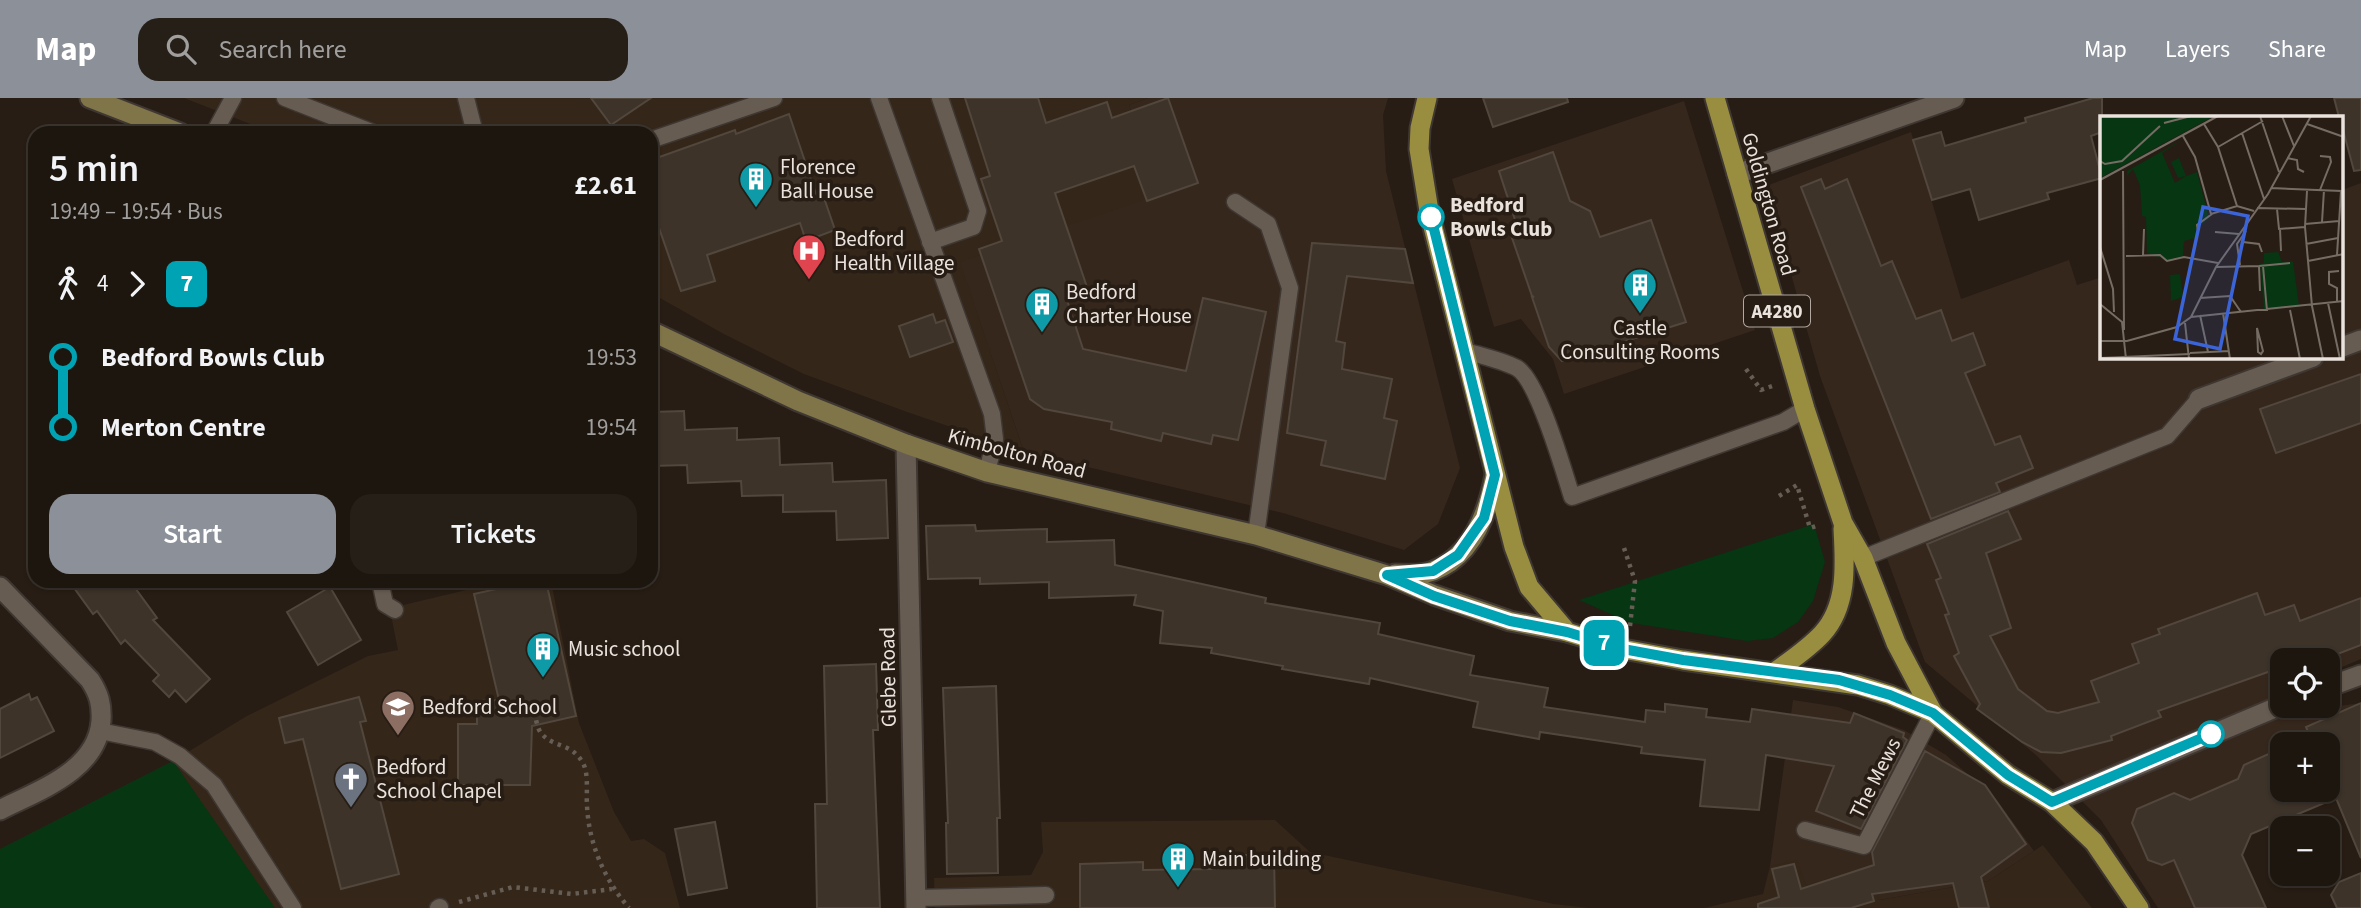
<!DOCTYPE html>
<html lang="en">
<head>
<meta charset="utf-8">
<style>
	:root { --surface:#1d160f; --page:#251f18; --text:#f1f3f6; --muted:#a09f9e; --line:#3b352f; --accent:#8c9099 }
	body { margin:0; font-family:"Source Sans 3",sans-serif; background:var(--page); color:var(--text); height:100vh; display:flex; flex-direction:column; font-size:26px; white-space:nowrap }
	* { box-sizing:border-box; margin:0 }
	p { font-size:23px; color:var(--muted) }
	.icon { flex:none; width:38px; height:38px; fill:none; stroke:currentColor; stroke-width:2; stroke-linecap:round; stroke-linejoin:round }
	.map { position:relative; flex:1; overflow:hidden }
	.panel { position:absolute; left:28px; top:28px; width:630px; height:462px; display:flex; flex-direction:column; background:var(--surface); border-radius:21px; box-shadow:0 2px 5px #0004,0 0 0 2px var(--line) }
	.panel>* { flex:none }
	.badge { padding:0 14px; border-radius:10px; font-size:24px; line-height:46px }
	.controls { position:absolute; left:2270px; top:550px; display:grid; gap:14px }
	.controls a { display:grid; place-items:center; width:70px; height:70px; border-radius:14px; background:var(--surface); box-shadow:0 2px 5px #0004,0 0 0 2px var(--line); font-size:35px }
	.map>.badge { position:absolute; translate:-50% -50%; box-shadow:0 0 0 4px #fff }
	.legs { display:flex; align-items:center; gap:10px; height:77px; padding:0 21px; font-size:23px }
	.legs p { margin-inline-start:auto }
	.headline { display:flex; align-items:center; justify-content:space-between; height:119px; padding:0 21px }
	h1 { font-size:38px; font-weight:600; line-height:52px }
	.button { display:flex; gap:14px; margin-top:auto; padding:14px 21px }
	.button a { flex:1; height:80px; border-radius:21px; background:var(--accent); color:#fff; font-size:28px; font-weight:600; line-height:80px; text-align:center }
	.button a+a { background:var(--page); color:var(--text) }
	ul { padding:0 21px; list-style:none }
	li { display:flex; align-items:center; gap:24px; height:70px; font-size:26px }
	li i { display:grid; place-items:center; width:10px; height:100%; margin:0 9px; background:currentColor }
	li i::after { content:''; width:18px; height:18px; margin:-9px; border:5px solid; border-radius:50%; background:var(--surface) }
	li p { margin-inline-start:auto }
	li:first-child i { background:linear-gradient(#0000 50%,currentColor 0) }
	li:last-child i { background:linear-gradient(currentColor 50%,#0000 0) }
	header { display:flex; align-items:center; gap:42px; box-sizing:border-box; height:98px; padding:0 35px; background:var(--accent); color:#fff }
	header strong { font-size:33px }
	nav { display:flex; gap:38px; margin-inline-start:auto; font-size:24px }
	.search { width:490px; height:63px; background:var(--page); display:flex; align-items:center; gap:18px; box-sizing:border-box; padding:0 24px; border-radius:21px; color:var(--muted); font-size:26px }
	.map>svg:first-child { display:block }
	.commercial { fill:#36271c }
	.built { fill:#342618 }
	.green { fill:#063612 }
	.building { fill:#3d3329; stroke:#52473d; stroke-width:2 }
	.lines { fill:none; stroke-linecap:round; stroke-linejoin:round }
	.service-casing { stroke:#3f3732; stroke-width:19 }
	.minor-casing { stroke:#3f3732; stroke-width:23 }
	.tertiary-casing { stroke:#3f3732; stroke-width:23 }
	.secondary-casing { stroke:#3f3732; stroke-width:23 }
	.primary-casing { stroke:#3f3732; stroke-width:23 }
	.path { stroke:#665d55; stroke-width:4.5; stroke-dasharray:3.5 5; stroke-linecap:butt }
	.service { stroke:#675c52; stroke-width:16 }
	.minor { stroke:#675c52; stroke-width:19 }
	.tertiary { stroke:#675c52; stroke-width:19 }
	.secondary { stroke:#807449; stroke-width:19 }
	.primary { stroke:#998d40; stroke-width:19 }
	.line-1-casing { stroke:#fff; stroke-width:16 }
	.line-1 { stroke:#00a3b4; stroke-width:10 }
	.stop-1-dot { fill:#fff; stroke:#00a3b4; stroke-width:3.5 }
	.labels { text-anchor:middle; stroke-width:7; stroke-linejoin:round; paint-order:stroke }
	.shield { fill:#271d14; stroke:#b0a8a1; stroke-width:2 }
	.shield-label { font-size:19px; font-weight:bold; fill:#eae3dd }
	.poi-label { font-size:21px; fill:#eae3dd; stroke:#271d14; text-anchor:start }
	.street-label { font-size:21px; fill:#eae3dd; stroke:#271d14 }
	.stop-label { font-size:21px; font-weight:bold; fill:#eae3dd; stroke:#271d14; text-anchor:start }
	.inset-road { fill:none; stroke:#756c64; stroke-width:2 }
	.view { fill:#3c64d9; fill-opacity:0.15; stroke:#3c64d9; stroke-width:3.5 }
	.inset-edge { fill:none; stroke:#eae3dd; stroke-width:3.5 }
</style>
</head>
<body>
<header>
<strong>Map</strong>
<div class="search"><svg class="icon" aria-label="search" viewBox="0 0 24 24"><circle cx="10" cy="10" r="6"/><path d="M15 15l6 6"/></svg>Search here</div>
<nav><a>Map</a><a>Layers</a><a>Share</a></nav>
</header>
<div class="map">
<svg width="2361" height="810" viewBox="0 0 2361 810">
	<rect width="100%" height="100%" fill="#271d14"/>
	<g class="commercial">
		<polygon points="1148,0 1388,0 1383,17 1386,73 1460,370 1438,426 1404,452 1283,415 1024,354 959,163 988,154 1143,92 1148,61 1129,7"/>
		<polygon points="1684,3 1755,232 1564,296 1553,261 1521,221 1494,229 1452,81"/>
		<polygon points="1911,34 1961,201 2069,162 2077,187 2102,179 2102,259 2342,259 2342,92 2361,85 2361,561 2328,575 2328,562 2282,562 2282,594 2222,624 2361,605 2361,728 2349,733 2328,681 2328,646 2282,646 2282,691 2312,710 2251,736 2242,757 2266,810 2158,810 2101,722 2037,658 1925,564 1820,278 1766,88"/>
		<polygon points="1793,602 1838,609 1904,632 1946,657 1997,702 2034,753 1988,783 1879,802 1805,788 1770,768"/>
	</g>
	<g class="built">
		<polygon points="184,0 1148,0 1129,7 1148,62 1152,89 1143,92 1146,101 960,164 1024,354 907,314 804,276 722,235 651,195 651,35 273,35"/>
		<polygon points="504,483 551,483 579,625 614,714 631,743 644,741 665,755 680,810 0,810 0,751 173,663 245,619 368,558 398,552 391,517 399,508"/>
		<polygon points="1275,722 1310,754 1554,806 1589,810 935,810 934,780 1031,777 1043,754 1041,724"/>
		<polygon points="2043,747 2092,810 1704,810 1763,796 1770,768 1797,762 1806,787 1870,768 1879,802 1988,783"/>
	</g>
	<g class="green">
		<polygon points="1814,426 1825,464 1813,503 1798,524 1773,540 1747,543 1631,525 1579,502"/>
		<polygon points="173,663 275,810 0,810 0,751"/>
	</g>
	<g class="building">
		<polygon points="591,0 651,0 611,27"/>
		<polygon points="965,0 1038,0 1046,25 1107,4 1112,20 1168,0 1198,85 1147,103 1134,68 1055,95 1088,192 1066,199 1083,251 1186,273 1203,200 1266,214 1238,342 1213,337 1211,346 1163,335 1161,343 1111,331 1112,324 1044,311 1030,301 979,151 1002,143 981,81 990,78"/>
		<polygon points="1483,0 1567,0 1568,4 1493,29"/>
		<polygon points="2093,0 2102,0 2102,34 2091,38 2102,80 2047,95 2049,101 1979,122 1970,91 1932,102 1913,42 1941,34 1945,48 2026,24 2025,20"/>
		<polygon points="2334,0 2361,0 2361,72 2354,73 2342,28 2342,19 2339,19"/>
		<polygon points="789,16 816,96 822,94 835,132 806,143 800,125 707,157 715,183 681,193 651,107 651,62 735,32 736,36"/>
		<polygon points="1553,54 1570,103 1590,113 1600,139 1651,122 1686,224 1562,263 1549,249 1532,199 1534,199 1532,198 1511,137 1519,134 1499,73"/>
		<polygon points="1821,81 1825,91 1847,81 1881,168 1892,163 1916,221 1941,212 1952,243 1973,235 1985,267 1965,275 1995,347 2020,338 2033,370 1996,385 2000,394 1931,421 1801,89"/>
		<polygon points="1312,145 1405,151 1413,185 1347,178 1336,243 1345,245 1342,271 1392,281 1384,320 1397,323 1385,381 1321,367 1326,343 1287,335"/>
		<polygon points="933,216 936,225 945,222 953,244 910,259 899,228"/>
		<polygon points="2361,276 2361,325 2276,355 2260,311"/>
		<polygon points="684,313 685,332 737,330 737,342 779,340 780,367 832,365 833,384 886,382 888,440 837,442 836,413 783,414 783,397 742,398 741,383 688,385 687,367 651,368 651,314"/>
		<polygon points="2008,413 2021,441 1986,455 2011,530 1990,538 2018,591 2047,613 2058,615 2099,604 2091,583 2139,565 2132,546 2160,536 2158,531 2257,495 2265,517 2294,507 2300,523 2361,500 2361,547 2322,562 2316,550 2282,562 2282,569 2158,613 2161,619 2111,638 2112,642 2061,655 2041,654 2022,644 1977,611 1980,606 1954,558 1959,555 1945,517 1949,516 1936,482 1941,480 1927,446"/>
		<polygon points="975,427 976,433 1047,431 1047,444 1114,442 1115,467 1266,500 1265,505 1380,525 1378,536 1474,558 1470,577 1548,590 1544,609 1645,624 1646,612 1665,614 1665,606 1707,611 1706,619 1750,624 1752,611 1850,625 1854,615 1904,635 1903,639 1907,642 1861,731 1816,713 1834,668 1766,657 1759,712 1700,708 1705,662 1641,655 1642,649 1540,634 1539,641 1473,629 1478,604 1370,580 1369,586 1282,571 1283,568 1211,555 1212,550 1160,545 1163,513 1134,507 1136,497 1049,500 1049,484 980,486 980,480 928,481 926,428"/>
		<polygon points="69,483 130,483 157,520 153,522 210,581 186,604 175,592 169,599 153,583 159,577 125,542 121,546 97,513 93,516"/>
		<polygon points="532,483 546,483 576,618 532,628 530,687 458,687 458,626 477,626 477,603 499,602 474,496"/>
		<polygon points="330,489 361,542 318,567 287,514"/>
		<polygon points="876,566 878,632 873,632 880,810 817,810 815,706 827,706 824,568"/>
		<polygon points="996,588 1000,720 997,720 998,775 947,776 946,725 948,725 943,590"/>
		<polygon points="29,596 31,602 37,599 54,633 0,660 0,611"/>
		<polygon points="359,599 366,623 360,624 399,776 341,791 303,641 285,645 279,620"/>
		<polygon points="2361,605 2361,760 2336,700 2251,736 2242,757 2266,810 2195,810 2174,762 2162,767 2148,762 2132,725 2137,711 2174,695 2190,702 2238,681 2244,667 2282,650 2282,691 2328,691 2328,646 2313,646 2306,629"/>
		<polygon points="1925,653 1985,687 2026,746 1981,779 1989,810 1959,810 1953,785 1872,796 1874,803 1851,810 1758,810 1758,806 1779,799 1772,771 1794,766 1801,791 1874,767 1872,754"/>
		<polygon points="715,724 727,790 688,797 675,731"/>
		<polygon points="1213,757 1274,757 1275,810 1080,810 1080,766 1143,764 1143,772 1215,771"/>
		<polygon points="2361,775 2361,810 2337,810 2331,797 2339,784"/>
	</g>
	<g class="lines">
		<g class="service-casing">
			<g id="service">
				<polyline points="285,0 374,35"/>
				<polyline points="466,0 475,35"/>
				<polyline points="879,0 992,316 995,341 987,374"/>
				<polyline points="214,35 233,0"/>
				<polyline points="651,42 774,0"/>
				<polyline points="1235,104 1268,126 1290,190 1256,437"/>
				<polyline points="930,144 973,129 978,113 940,0"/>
				<path d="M1465 253C1482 258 1501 262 1517 270 1538 282 1564 374 1572 399L1783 324 1805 311"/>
				<polyline points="1863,460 2167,338 2199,301"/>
				<polyline points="380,483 385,506 395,512"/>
				<polyline points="100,633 155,644 180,658 214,687 293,810"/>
				<polyline points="1805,732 1864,748 1933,615"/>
				<polyline points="916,800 1046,797"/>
				<polyline points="438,810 440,809"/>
			</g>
		</g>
		<g class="minor-casing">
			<g id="minor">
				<polyline points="1737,76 1954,0"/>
				<polyline points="2342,249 2361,242"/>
				<polyline points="2199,301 2313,259"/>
				<polyline points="906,346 916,810"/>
				<path d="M0 489 90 582C99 596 102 606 101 623 97 673 39 692 0 712"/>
			</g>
		</g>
		<g class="tertiary-casing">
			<g id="tertiary">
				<polyline points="2328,589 2361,577"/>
				<polyline points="2052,704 2282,607"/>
			</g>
		</g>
		<g class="secondary-casing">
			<g id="secondary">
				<polyline points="90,0 180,35"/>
				<polyline points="651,233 798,303 906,346 987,374 1256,437 1387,477 1434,497 1510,523 1567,534"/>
				<path d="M1395 476C1407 476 1421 478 1433 473 1473 458 1488 414 1495 377"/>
			</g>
		</g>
		<g class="primary-casing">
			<g id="primary">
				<polyline points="1427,0 1420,30 1419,51 1429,113 1514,449 1529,489 1567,534 1623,551 1683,562 1858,587 1890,597 1933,615 2008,677 2052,704 2094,744 2139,810"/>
				<polyline points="1715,0 1805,311 1843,425 1863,460 1896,545 1933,615"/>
				<path d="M1775 574C1791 562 1808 551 1822 536 1848 508 1845 466 1843 431"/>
			</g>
		</g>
		<g class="path">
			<polyline points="1746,271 1761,292 1775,287"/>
			<polyline points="1779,398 1797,387 1810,430 1819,427"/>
			<polyline points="1624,450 1635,483 1630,528"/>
			<path d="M534 614C536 620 537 630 541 635 553 650 571 644 583 665 589 676 586 696 587 708 589 746 604 781 629 810"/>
			<polyline points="459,804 513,789 572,796 612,791"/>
		</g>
		<use href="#service" class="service"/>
		<use href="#minor" class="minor"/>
		<use href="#tertiary" class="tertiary"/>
		<use href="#secondary" class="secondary"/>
		<use href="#primary" class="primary"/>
	</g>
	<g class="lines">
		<g class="line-1-casing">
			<polyline id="line-1" points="1431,119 1495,377 1484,420 1458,457 1433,473 1387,477 1434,498 1510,523 1567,534 1623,551 1683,562 1839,582 1890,597 1933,615 2008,677 2052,704 2211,636"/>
		</g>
		<use href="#line-1" class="line-1"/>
	</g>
	<defs>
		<g id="building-pin" transform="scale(1.75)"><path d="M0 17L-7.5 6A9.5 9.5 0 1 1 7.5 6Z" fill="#0f9aa8" stroke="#271d14"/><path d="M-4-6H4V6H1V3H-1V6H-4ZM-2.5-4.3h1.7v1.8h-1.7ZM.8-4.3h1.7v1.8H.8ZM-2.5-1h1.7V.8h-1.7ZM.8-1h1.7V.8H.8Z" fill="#fff"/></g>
		<g id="hospital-pin" transform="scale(1.75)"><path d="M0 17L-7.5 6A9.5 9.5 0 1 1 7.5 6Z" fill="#e0444e" stroke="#271d14"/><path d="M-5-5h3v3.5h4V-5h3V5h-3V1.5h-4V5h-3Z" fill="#fff"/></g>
		<g id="school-pin" transform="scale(1.75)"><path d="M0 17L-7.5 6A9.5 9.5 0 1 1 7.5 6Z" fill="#8d6e63" stroke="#271d14"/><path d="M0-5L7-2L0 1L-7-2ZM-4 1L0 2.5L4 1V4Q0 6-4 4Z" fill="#fff"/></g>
		<g id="church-pin" transform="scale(1.75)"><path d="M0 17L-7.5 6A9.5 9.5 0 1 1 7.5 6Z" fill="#6b7280" stroke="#271d14"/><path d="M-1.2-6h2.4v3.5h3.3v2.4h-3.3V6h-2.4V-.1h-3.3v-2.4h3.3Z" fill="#fff"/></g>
	</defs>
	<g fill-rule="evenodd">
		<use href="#building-pin" x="756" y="81"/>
		<use href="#hospital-pin" x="809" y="153"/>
		<use href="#building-pin" x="1640" y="187"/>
		<use href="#building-pin" x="1042" y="206"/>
		<use href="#building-pin" x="543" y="551"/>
		<use href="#school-pin" x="398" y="609"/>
		<use href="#church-pin" x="351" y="681"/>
		<use href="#building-pin" x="1178" y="761"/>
	</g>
	<g class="stop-1-dot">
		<circle cx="1431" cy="119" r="12"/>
		<circle cx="2211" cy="636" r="12"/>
	</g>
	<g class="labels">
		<rect class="shield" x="1744" y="197.5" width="66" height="31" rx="5"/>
		<g class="shield-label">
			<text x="1777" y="220">A4280</text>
		</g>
		<g class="poi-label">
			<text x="780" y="76">Florence<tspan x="780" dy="24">Ball House</tspan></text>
			<text x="834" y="148">Bedford<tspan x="834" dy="24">Health Village</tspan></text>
			<text x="1066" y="201">Bedford<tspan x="1066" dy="24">Charter House</tspan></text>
			<text x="1640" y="237" text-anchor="middle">Castle<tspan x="1640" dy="24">Consulting Rooms</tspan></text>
			<text x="568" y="558">Music school</text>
			<text x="422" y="616">Bedford School</text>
			<text x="376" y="676">Bedford<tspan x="376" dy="24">School Chapel</tspan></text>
			<text x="1202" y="768">Main building</text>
		</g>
		<g class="street-label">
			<text transform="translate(1769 106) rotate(74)" y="7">Goldington Road</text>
			<text transform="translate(1017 355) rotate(15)" y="7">Kimbolton Road</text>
			<text transform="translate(888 579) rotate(-91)" y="7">Glebe Road</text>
			<text transform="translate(1875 680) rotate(-63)" y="7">The Mews</text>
		</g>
		<g class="stop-label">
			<text x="1450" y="114">Bedford<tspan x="1450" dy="24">Bowls Club</tspan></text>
		</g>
	</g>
	<g transform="translate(2100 18)">
		<rect width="243" height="243" fill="#271d14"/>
		<path d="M0 0H114L0 62ZM84 23 62 37 75 67 86 60 78 62 71 46 79 42 86 60 97 56 109 102 96 114 95 122 84 125 83 140 68 144 47 137 46 101 42 100 40 69 33 53 27 60 29 139 27 55ZM178 136 182 146 193 145 199 190 164 194 160 148 164 147V137ZM80 158 83 181 71 185 70 159Z" fill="#063612"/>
		<path class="inset-road" d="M160 0 179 56M182 0 194 30M64 7 91 0M104 8 118 31 137 90M207 8 244 21M142 17 164 83M83 20 95 41 111 98 137 90 154 95M118 31 163 5M187 42 197 44 198 53 204 56M0 45 5 48 22 45 60 10M23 55 24 214M0 64 118 0M171 72 241 75 237 139M220 74 231 46 230 41 220 40M207 75 205 111 212 190 223 243M157 92 206 93M177 93 179 113 205 111M222 106 224 74M205 108 239 105M180 113 181 135M98 115 97 109 112 98M115 116 139 118M143 126 159 128 162 136M206 128 238 122M0 131 13 173 14 196M43 139 44 113M26 140 60 139 67 145 84 141 118 147M208 145 244 138M140 149 137 128 146 115M159 150 190 147M163 150 167 195M116 151 159 150 160 175M100 182 130 180 141 196M237 186V172L229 168V156L239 155M228 187 240 243M0 188 22 206 26 243M190 194 200 243M123 197 130 243M100 199 108 236M91 201 244 185M85 207 89 243M157 212 163 235 161 238 158 236ZM0 225H27L77 211 91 201 116 151 168 78 211 0M90 237 129 235M0 242 90 238"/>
		<path class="view" d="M103 91 148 100 120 233 75 223Z"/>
		<rect width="243" height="243" class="inset-edge"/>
	</g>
</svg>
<div class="controls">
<a><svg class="icon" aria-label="locate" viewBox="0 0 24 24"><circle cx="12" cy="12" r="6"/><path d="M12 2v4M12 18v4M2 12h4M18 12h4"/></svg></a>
<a>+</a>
<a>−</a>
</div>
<b class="badge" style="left:1604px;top:545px;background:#00a3b4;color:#fff">7</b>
<section class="panel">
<div class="headline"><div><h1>5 min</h1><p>19:49 – 19:54 · Bus</p></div><b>£2.61</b></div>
<div class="legs"><svg class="icon" aria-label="walk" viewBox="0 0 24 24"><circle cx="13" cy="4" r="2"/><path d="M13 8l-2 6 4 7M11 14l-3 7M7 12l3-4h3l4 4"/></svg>4<svg class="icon" aria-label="forward" viewBox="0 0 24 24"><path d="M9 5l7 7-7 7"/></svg><b class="badge" style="background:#00a3b4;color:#fff">7</b></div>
<ul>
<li><i style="color:#00a3b4"></i><b>Bedford Bowls Club</b><p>19:53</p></li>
<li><i style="color:#00a3b4"></i><b>Merton Centre</b><p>19:54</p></li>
</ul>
<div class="button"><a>Start</a><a>Tickets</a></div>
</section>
</div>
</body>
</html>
